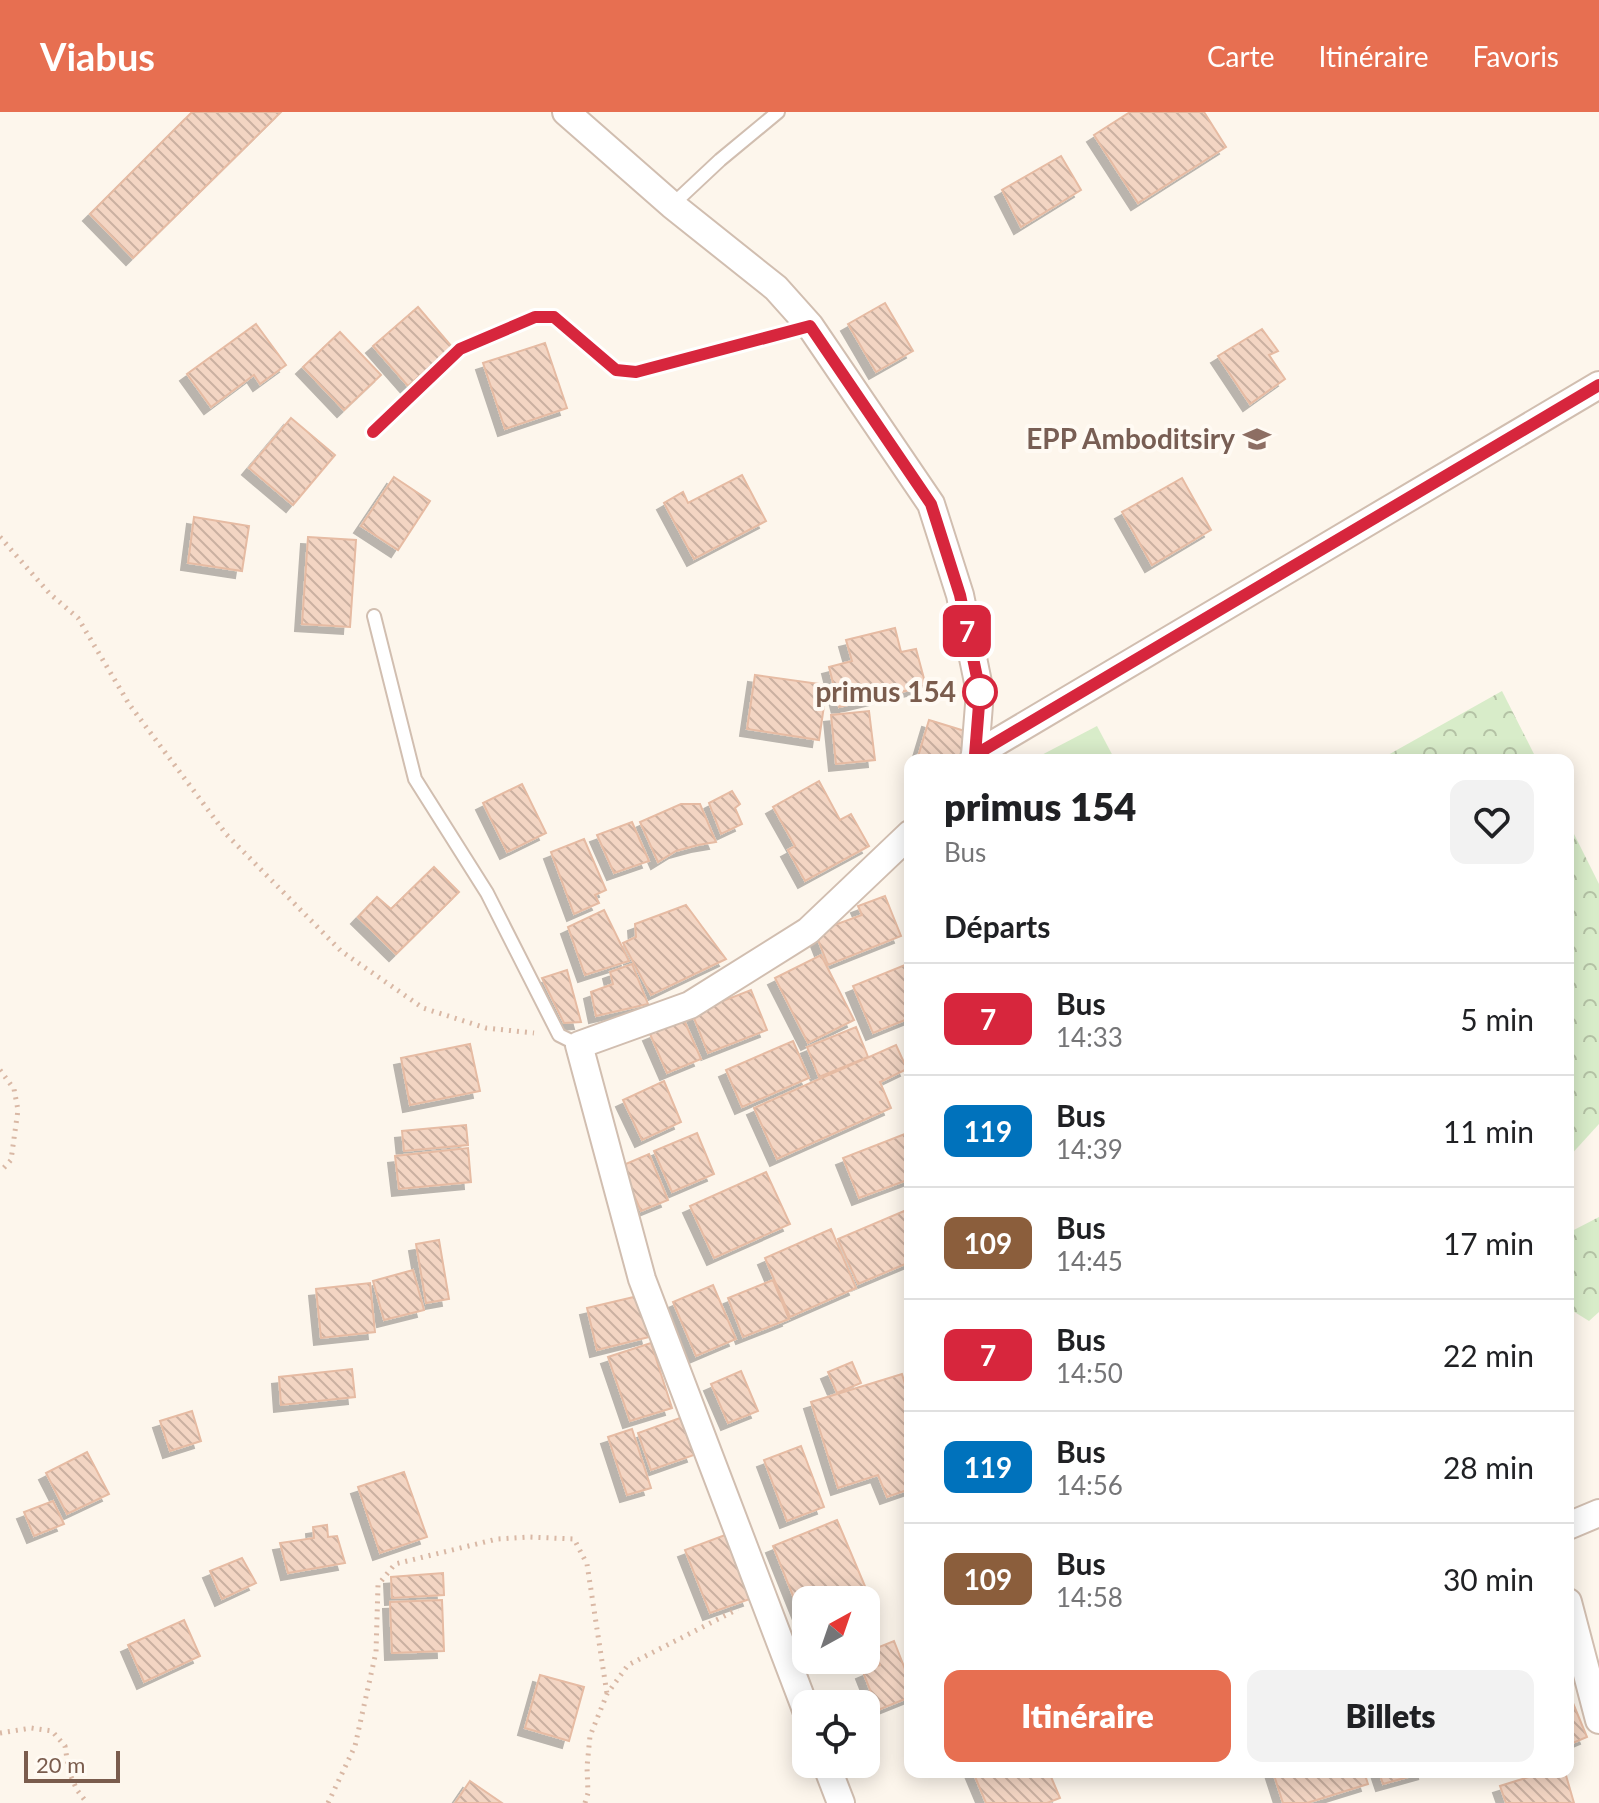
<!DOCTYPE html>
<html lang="fr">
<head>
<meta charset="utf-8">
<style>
	:root { --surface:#fff; --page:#f2f2f2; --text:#202124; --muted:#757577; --line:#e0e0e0; --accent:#e76f51 }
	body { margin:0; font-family:Lato,sans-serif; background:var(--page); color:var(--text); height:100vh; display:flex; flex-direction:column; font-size:30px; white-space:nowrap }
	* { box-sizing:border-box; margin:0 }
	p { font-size:26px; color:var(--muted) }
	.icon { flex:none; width:44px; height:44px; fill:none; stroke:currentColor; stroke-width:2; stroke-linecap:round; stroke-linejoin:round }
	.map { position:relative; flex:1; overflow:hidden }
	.drawer { position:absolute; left:904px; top:642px; width:670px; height:1024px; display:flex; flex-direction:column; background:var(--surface); border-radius:16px; box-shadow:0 4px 20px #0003 }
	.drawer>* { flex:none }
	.badge { padding:0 16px; border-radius:12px; font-size:28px; line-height:52px }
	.needle { width:52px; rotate:40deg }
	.fabs { position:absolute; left:792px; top:1474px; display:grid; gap:16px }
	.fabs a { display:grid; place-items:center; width:88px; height:88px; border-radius:16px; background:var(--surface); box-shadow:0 4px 20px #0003; font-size:40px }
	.scale { position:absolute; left:24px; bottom:20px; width:96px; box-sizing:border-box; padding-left:8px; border:4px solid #7a5c4d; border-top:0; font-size:22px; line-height:28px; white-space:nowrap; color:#7a5c4d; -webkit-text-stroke:6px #fffaf3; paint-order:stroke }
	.map>.badge { position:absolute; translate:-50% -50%; box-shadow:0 0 0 4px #fff }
	h2 { padding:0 40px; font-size:30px; line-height:72px }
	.round { display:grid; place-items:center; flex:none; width:84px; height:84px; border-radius:16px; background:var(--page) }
	.headline { display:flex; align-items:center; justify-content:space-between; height:136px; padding:0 40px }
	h1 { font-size:38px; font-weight:800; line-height:60px }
	.primary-button { display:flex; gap:16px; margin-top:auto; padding:16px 40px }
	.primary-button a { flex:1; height:92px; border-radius:16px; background:var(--accent); color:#fff; font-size:32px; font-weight:800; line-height:92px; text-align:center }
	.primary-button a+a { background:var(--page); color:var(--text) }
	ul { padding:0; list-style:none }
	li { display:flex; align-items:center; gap:24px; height:112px; padding:0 40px; border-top:2px solid var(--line) }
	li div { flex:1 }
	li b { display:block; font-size:30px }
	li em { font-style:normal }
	li .badge { min-width:88px; font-weight:700; text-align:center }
	header { display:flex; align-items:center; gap:48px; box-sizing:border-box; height:112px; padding:0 40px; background:var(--accent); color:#fff }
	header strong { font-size:38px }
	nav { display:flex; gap:44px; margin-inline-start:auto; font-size:28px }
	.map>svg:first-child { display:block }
	.grass { fill:#d8ecc9 }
	.forest { fill:url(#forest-crowns) }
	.building { fill:url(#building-back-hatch); stroke:#e6bba3; stroke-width:2; filter:url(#shadow) }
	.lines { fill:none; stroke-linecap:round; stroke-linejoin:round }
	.service-casing { stroke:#d1beb0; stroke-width:16 }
	.minor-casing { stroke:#d1beb0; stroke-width:30 }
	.path { stroke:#d9b8a5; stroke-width:5; stroke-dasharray:2 6; stroke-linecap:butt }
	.service { stroke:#fff; stroke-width:12 }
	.minor { stroke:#fff; stroke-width:26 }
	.line-casing { stroke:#fff; stroke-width:18 }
	.line { stroke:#d7263d; stroke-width:12 }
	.stop-dot { fill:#fff; stroke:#d7263d; stroke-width:4 }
	.labels { text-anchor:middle; stroke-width:8; stroke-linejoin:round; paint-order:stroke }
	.education-label { font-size:28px; font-weight:bold; fill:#785e54; stroke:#fffaf3; text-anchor:end }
	.stop-label { font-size:28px; font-weight:bold; fill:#7a5c4d; stroke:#fffaf3; text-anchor:end }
</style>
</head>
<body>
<header>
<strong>Viabus</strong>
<nav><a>Carte</a><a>Itinéraire</a><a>Favoris</a></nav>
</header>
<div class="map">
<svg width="1599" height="1691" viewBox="0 0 1599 1691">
	<defs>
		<pattern id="forest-crowns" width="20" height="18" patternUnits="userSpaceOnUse" patternTransform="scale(2)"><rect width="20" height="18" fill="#d8ecc9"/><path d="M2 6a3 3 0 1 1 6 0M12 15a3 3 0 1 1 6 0" fill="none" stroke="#b4c2a5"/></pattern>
		<pattern id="building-back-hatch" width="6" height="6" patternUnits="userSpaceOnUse" patternTransform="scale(2)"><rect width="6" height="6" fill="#f3d5c3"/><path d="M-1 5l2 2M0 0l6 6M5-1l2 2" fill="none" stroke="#cab0a1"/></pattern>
		<filter id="shadow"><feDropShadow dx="-7" dy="7" stdDeviation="0" flood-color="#0004"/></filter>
	</defs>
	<rect width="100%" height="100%" fill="#fdf6ec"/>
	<polygon class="grass" points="1097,614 1115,648 1032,648"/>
	<g class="forest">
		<polygon points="1502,579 1537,648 1379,648"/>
		<polygon points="1568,710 1599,772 1599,1012 1568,1046"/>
		<polygon points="1599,1105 1599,1200 1589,1209 1568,1196 1568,1121"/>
	</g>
	<g class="building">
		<polygon points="192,0 281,0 133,146 90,102"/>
		<polygon points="1130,0 1204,0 1226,35 1138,91 1094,23"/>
		<polygon points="1061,44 1081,78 1021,115 1002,78"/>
		<polygon points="885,191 913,239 876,260 848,212"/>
		<polygon points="418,195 452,235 408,274 373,234"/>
		<polygon points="256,212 286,253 260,272 254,263 211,295 187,262"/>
		<polygon points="1262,217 1278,239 1269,243 1285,267 1250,292 1218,244"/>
		<polygon points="340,220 381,263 344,298 303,255"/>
		<polygon points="545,231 567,296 505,317 483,251"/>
		<polygon points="291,306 335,343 293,393 249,356"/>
		<polygon points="742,363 766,409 694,447 664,391 683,380 688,391"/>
		<polygon points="394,365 430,389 398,438 361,414"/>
		<polygon points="1182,366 1211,418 1152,453 1122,400"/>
		<polygon points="194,405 249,414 242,459 188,451"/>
		<polygon points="308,425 356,428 350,515 302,512"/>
		<polygon points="895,516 901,540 916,537 926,574 839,595 829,555 852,549 846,528"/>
		<polygon points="755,563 827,573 819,628 747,617"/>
		<polygon points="869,599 875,648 836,652 831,603"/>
		<polygon points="929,608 968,620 960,648 917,648"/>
		<polygon points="819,669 840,708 851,702 869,734 805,769 788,738 795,734 773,695"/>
		<polygon points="522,672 546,721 507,740 483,691"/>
		<polygon points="732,679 740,692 735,696 742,712 721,722 709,691"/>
		<polygon points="681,692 700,692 716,730 698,733 676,739 658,750 640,710"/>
		<polygon points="632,710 649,749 614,761 597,723"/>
		<polygon points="584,727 606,778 595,783 599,791 574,802 551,740"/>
		<polygon points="434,755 459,780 396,842 358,805 377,785 391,797"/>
		<polygon points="885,784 901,824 828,853 815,820 862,803 858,794"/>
		<polygon points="686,793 726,847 651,883 623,831 636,825 635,812"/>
		<polygon points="604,798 629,849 585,863 568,815"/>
		<polygon points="821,843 854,908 808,931 775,866"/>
		<polygon points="910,851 910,906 873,921 853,874"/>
		<polygon points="632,852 648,892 596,904 591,880 613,872 610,860"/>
		<polygon points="567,858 581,910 564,911 542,866"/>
		<polygon points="751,878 767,918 708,941 692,901"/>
		<polygon points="684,908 701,947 667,961 650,922"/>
		<polygon points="856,915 868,945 819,965 807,935"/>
		<polygon points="793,929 809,966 742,995 726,958"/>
		<polygon points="470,932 480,979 410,993 401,946"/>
		<polygon points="896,933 907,957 880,970 891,996 777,1047 754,996"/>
		<polygon points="664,969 681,1010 642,1028 623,988"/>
		<polygon points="466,1013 468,1033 404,1039 402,1019"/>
		<polygon points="910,1020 910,1067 859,1086 843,1046"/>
		<polygon points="697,1021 714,1062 672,1080 654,1039"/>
		<polygon points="468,1036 471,1070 399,1077 395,1044"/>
		<polygon points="649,1042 668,1088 641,1099 621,1054"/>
		<polygon points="766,1060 790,1112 714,1146 690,1094"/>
		<polygon points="904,1099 910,1111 910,1150 858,1172 838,1127"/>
		<polygon points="831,1117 856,1176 790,1205 765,1146"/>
		<polygon points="439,1128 449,1187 426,1191 416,1132"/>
		<polygon points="413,1158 424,1198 384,1208 373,1169"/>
		<polygon points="773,1168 789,1207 743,1225 728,1186"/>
		<polygon points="370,1171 375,1220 321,1226 316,1177"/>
		<polygon points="713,1173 736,1227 696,1244 673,1190"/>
		<polygon points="638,1184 649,1225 597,1238 587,1196"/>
		<polygon points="651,1231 672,1296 630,1309 608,1245"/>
		<polygon points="852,1250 861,1271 837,1281 828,1260"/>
		<polygon points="352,1257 355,1285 281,1293 279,1265"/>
		<polygon points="741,1259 758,1299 728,1311 711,1272"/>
		<polygon points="902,1262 910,1289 910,1377 887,1385 878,1363 838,1376 811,1290"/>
		<polygon points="192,1299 201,1329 170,1339 160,1309"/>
		<polygon points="680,1306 694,1343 651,1358 638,1321"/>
		<polygon points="632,1317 651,1376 627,1383 608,1325"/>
		<polygon points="801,1334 824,1395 787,1409 764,1348"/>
		<polygon points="87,1340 109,1382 67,1402 46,1361"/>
		<polygon points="404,1360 427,1425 380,1441 358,1375"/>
		<polygon points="53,1389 64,1412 34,1424 24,1400"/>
		<polygon points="837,1408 867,1479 846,1488 806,1488 806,1504 802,1506 773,1434"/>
		<polygon points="327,1413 328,1425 337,1424 345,1451 288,1461 280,1431 314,1426 313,1415"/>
		<polygon points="725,1423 750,1487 710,1501 685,1438"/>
		<polygon points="242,1446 256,1471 222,1487 210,1459"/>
		<polygon points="443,1461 444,1483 392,1486 391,1465"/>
		<polygon points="442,1488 444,1539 392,1541 390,1490"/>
		<polygon points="184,1508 200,1544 144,1570 128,1533"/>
		<polygon points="894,1529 910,1570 910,1585 878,1598 863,1560 880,1553 874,1537"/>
		<polygon points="540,1563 584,1575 569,1629 525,1616"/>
		<polygon points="1568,1579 1587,1625 1568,1633"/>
		<polygon points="973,1660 1049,1660 1060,1686 1047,1691 986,1691"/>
		<polygon points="1273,1660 1364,1660 1368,1672 1307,1691 1283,1691"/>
		<polygon points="1379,1660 1426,1660 1383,1672"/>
		<polygon points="1545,1660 1565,1660 1574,1691 1506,1691 1500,1674"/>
		<polygon points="470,1669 502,1691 455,1691"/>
	</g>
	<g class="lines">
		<g class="service-casing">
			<g id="service">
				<polyline points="672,93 720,48 778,0"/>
				<polyline points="373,320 460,237 535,205 554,205 616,258 636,260 810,214"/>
				<polyline points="374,504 415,667 487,781 559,923 579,933"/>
			</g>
		</g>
		<g class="minor-casing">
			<g id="minor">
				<polyline points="566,0 672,93 776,176 810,214 931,392 960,483 980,580 975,643 973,648"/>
				<polyline points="975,643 1599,273"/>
				<polyline points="1568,1414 1599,1401"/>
				<polyline points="1568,1490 1599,1608"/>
				<polyline points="806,1598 642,1167 579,933 690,893 808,819 910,722"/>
				<polyline points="826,1652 841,1691"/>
			</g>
		</g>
		<g class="path">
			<polyline points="0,425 50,482 78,506 129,592 226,722 341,839 423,896 486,916 534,921"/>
			<polyline points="0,958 14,977 18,998 11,1048 0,1060"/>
			<polyline points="0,1621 31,1616 52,1619 65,1634 69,1660 77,1678 87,1691"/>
			<polyline points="328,1691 355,1634 376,1540 378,1473 395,1452 497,1427 529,1425 574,1427 587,1452 607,1582"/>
			<polyline points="585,1691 588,1681 587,1655 590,1624 607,1582 628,1553 738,1497"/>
		</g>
		<use href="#service" class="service"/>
		<use href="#minor" class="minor"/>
	</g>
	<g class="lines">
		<g class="line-casing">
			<polyline id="line" points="373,320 460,237 535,205 554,205 616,258 636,260 810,214 931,392 960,483 980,580 975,643 1599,273"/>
		</g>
		<use href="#line" class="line"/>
	</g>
	<defs>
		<g id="school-bare" transform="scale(2.16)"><path d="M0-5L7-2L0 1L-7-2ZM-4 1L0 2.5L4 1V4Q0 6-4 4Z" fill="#8d6e63" stroke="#fffaf3" stroke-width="2.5" paint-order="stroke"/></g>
	</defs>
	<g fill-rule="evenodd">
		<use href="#school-bare" x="1257" y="327"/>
	</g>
	<circle class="stop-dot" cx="980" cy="580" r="16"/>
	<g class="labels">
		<g class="education-label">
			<text x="1235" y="337">EPP Amboditsiry</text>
		</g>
		<g class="stop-label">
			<text x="956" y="590">primus 154</text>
		</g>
	</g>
</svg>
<div class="fabs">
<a><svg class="needle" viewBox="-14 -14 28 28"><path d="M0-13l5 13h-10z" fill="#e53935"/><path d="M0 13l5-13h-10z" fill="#757577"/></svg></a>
<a><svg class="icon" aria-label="locate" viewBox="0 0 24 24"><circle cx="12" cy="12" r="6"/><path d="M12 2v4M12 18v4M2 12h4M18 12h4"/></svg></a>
</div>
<div class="scale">20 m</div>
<b class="badge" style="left:967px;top:519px;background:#d7263d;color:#fff">7</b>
<section class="drawer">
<div class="headline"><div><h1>primus 154</h1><p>Bus</p></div><a class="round"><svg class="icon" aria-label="heart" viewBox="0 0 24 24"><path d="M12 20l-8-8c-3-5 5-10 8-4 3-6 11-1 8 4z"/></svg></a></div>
<h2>Départs</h2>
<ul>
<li><span class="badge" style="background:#d7263d;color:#fff">7</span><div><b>Bus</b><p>14:33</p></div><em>5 min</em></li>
<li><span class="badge" style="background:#0072bc;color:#fff">119</span><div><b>Bus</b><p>14:39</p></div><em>11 min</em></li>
<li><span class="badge" style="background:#8b5e3c;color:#fff">109</span><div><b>Bus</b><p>14:45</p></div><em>17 min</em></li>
<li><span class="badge" style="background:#d7263d;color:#fff">7</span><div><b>Bus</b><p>14:50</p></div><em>22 min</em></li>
<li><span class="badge" style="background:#0072bc;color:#fff">119</span><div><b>Bus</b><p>14:56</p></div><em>28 min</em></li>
<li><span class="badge" style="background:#8b5e3c;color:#fff">109</span><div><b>Bus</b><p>14:58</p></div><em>30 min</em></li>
</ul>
<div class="primary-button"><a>Itinéraire</a><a>Billets</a></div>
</section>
</div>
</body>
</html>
